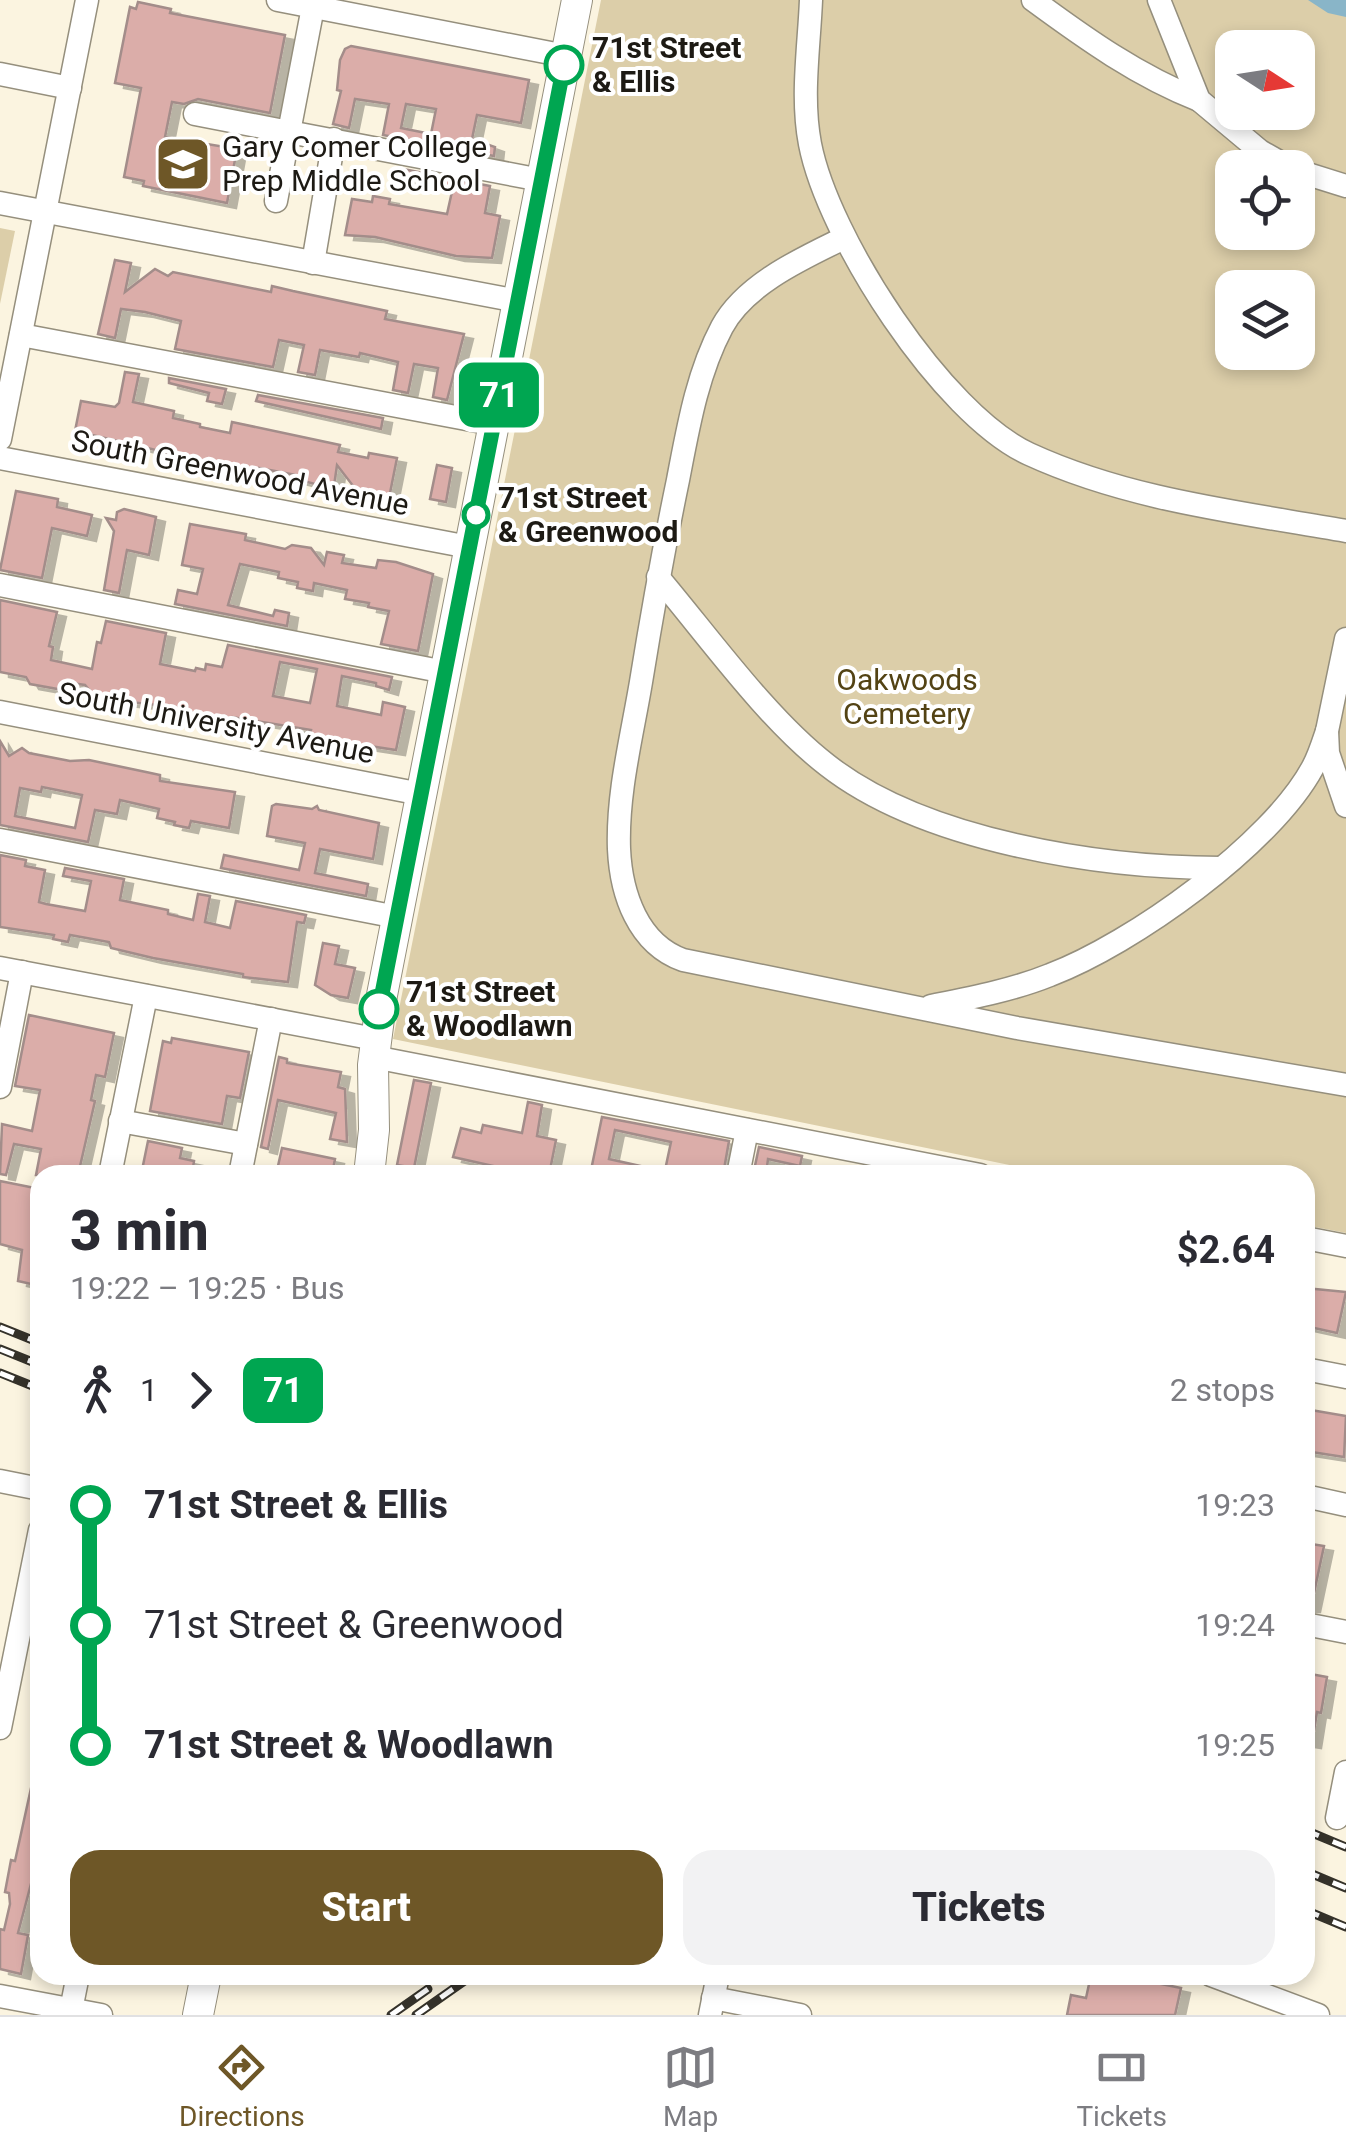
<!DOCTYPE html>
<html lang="en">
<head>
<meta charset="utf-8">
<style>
	:root { --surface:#fff; --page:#f2f2f3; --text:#2b2b33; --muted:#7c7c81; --line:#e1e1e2; --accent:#6e5727 }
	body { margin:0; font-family:Roboto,sans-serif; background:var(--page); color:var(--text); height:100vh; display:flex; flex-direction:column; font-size:38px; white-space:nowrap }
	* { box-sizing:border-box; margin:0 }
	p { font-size:32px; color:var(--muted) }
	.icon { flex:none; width:55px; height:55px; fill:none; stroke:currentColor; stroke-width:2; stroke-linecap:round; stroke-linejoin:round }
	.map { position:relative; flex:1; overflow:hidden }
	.drawer { position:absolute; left:30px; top:1165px; width:1285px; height:820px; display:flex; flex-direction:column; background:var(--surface); border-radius:30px; box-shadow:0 5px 15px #0003 }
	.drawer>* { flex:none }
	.badge { padding:0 20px; border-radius:15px; font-size:35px; line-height:65px }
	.needle { width:65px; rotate:102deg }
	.controls { position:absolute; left:1215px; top:30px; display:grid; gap:20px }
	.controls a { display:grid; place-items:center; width:100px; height:100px; border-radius:20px; background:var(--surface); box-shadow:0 5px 15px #0003; font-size:50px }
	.map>.badge { position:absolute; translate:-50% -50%; box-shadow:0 0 0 5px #fff }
	.legs { display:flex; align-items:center; gap:15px; height:110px; padding:0 40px; font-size:32px }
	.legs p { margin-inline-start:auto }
	.overview { display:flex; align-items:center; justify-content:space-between; height:170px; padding:0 40px }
	h1 { font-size:55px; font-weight:800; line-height:75px }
	.cta { display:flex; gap:20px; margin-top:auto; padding:20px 40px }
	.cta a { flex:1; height:115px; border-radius:30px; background:var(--accent); color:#fff; font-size:40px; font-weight:800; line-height:115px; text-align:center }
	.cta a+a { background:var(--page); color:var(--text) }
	ul { padding:0 40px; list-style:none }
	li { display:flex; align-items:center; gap:35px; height:120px; font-size:38px }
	li i { display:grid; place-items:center; width:15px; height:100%; margin:0 12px; background:currentColor }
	li i::after { content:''; width:25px; height:25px; margin:-12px; border:8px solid; border-radius:50%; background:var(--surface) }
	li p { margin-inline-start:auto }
	li:first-child i { background:linear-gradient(#0000 50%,currentColor 0) }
	li:last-child i { background:linear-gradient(currentColor 50%,#0000 0) }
	.menu { display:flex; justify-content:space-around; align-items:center; height:140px; border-top:2px solid var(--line); background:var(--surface); font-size:28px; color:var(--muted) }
	.menu a { display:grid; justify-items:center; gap:5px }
	.menu .active { color:var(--accent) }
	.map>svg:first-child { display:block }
	.green { fill:#dccea9; fill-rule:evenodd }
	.water { fill:#89b5c8 }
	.building { fill:#dbada9; stroke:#a38d8a; stroke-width:2.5; fill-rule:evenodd; filter:url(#shadow) }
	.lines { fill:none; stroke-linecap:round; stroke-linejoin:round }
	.minor-casing { stroke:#958f7d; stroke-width:25 }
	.major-casing { stroke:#958f7d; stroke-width:32 }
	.minor { stroke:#fff; stroke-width:22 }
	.major { stroke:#fff; stroke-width:30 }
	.rail-casing { stroke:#35322a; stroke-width:9 }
	.rail { stroke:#fff; stroke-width:5; stroke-dasharray:15; stroke-linecap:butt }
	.line-1-casing { stroke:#fff; stroke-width:22 }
	.line-1 { stroke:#00a651; stroke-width:15 }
	.stop-1-dot { fill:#fff; stroke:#00a651; stroke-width:5 }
	.labels { text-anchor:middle; stroke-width:8; stroke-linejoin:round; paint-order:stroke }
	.stop-label { font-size:30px; font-weight:bold; fill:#1d1a14; stroke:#fff; text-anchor:start }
	.poi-label { font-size:30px; fill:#1d1a14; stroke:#fff; text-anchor:start }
	.street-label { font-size:30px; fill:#1d1a14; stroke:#fff }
	.park-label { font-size:30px; fill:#534314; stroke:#fff }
</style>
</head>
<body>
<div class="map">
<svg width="1346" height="2015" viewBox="0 0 1346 2015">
	<defs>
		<filter id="shadow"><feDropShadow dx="9" dy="5" stdDeviation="0" flood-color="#0004"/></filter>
	</defs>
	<rect width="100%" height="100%" fill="#fbf4e0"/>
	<g class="green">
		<path d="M601 0H1346V1233L1305 1225V1175H1059L393 1039ZM1232 48H1298V112H1232ZM1232 168H1298V232H1232ZM1232 288H1298V352H1232Z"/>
		<polygon points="0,228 15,231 0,304"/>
	</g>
	<polygon class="water" points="1308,0 1346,0 1346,17 1328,13"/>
	<g class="building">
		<polygon points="138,2 171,9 170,13 285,35 270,113 198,99 184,104 172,102 165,137 237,149 227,203 143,186 144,181 124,177 141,88 115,83 130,7 136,9"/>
		<path d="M351 46 529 80 521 123 477 115 472 139 495 147 494 156 383 135 389 104 355 99 349 128 333 124 341 91 337 90 340 60 345 49ZM406 104 436 109 431 134 401 128Z"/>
		<polygon points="398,168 490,186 485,213 500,216 492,258 456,256 375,237 345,235 352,199 372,202 373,196 390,199 389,204 447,214 453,187 396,177"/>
		<polygon points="115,260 131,263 125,292 155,269 168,276 173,272 271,292 272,286 293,291 387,311 385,319 464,334 447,400 433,397 438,368 414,364 408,393 393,390 398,362 360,353 359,357 320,350 315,375 298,372 304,345 279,340 273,367 175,349 181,321 145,312 121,309 115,338 98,334"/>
		<polygon points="125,372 139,374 133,402 174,411 173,418 200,424 200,427 230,433 232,422 340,445 338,452 368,458 369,453 397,458 389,498 357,491 337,465 334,486 327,485 321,489 319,485 296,479 296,475 259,468 258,474 75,431 81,401 115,407 119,403"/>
		<polygon points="169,378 226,389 222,404 207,401 209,393 169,383"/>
		<polygon points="258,395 383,418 381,429 256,401"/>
		<polygon points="437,465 452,468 446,502 430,499"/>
		<polygon points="16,491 58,499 57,507 92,515 87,536 52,528 42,578 0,570"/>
		<polygon points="124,509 156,517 149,555 127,550 119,593 104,590 114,531 106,518 116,520 117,512"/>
		<polygon points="190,524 246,534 245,540 285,549 292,545 311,548 324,565 327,552 344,555 342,563 376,568 378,560 396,562 433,574 418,651 381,644 389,611 368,607 369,603 345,599 347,590 314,583 313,591 297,588 298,582 278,578 279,572 240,564 228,605 273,616 275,610 289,613 287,626 175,604 178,590 197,594 203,569 182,565"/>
		<path d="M0 600 57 612 49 646 53 647 51 660 92 669 97 642 101 643 106 621 166 633 160 664 195 671 196 668 205 670 206 664 222 667 228 645 392 677 389 690 376 686V683L342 676 337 706 381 715 383 702 405 707 396 750 330 740 329 746 308 742 311 730 232 717 219 722 216 717 156 705 96 698 85 685 64 682 63 690 30 684 26 677 0 672ZM280 662 317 669 310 703 273 696Z"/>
		<path d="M0 741 9 756 22 748 29 753 70 761 89 760 146 772 160 775V781L235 792 229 828 191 821 189 828 174 825 175 822 157 818 159 809 120 800 117 814 95 810 88 842 0 825ZM42 787 82 795 75 828 15 816 20 788 41 792Z"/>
		<polygon points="276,804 312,809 317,806 319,810 379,823 373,859 320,849 315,873 368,884 366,896 221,868 224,855 299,870 305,843 267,836 272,806"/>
		<polygon points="0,855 26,860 25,866 45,870 39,902 46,904 85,911 91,881 63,876 65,868 124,879 120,900 168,910 168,914 193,920 198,894 210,896 205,922 230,928 236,901 306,915 304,923 297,922 288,982 243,977 243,974 153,958 111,948 109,942 70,935 68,942 53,939 54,935 0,927"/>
		<polygon points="323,943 339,946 335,964 355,968 348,998 331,995 315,985"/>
		<polygon points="29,1015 114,1033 105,1077 96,1075 91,1100 95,1101 78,1175 36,1175 41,1149 14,1144 6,1175 0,1174 2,1124 32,1131 40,1090 15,1086"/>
		<polygon points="172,1038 249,1052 240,1098 227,1096 222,1124 150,1111 163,1041 171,1043"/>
		<polygon points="279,1057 287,1059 287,1063 341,1072 338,1087 345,1089 347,1142 330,1139 336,1113 278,1100 268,1149 261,1147"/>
		<polygon points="414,1080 431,1083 414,1168 397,1165"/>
		<polygon points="528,1102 542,1105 537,1136 556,1140 549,1175 533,1175 453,1157 461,1128 481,1133 483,1125 522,1133"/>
		<polygon points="602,1117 729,1141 723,1175 664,1175 671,1142 615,1130 609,1159 654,1169 654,1175 590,1175"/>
		<polygon points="148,1141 182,1148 180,1158 194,1161 192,1175 141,1175"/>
		<polygon points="759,1147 802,1156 800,1166 768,1159 766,1175 753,1175"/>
		<polygon points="282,1148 335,1159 332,1175 276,1175"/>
		<polygon points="0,1181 40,1189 40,1286 18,1281 22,1250 0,1244"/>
		<polygon points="1305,1288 1346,1292 1337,1333 1305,1326"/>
		<polygon points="1305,1409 1346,1416 1344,1457 1305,1451"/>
		<polygon points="1305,1543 1324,1546 1311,1607 1305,1607"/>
		<polygon points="1305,1673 1327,1677 1321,1713 1317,1712 1312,1743 1305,1742"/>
		<polygon points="35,1770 40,1771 40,1882 32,1880 18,1933 28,1935 21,1974 0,1969 0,1929 4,1930 10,1904 9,1893 5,1892 11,1860 15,1861"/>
		<polygon points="1091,1975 1117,1975 1181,1988 1175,2015 1067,2015 1071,1995 1086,1998"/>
	</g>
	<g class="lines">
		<g class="minor-casing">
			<g id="minor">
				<polyline points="278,0 566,56"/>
				<path d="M811 0C809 48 801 97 810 144 828 237 942 414 1029 454 1129 500 1239 512 1346 531"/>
				<path d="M1033 0C1086 39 1138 76 1199 100"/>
				<polyline points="1159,0 1199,100 1260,151 1290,168"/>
				<polyline points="0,74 70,88"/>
				<polyline points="195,114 289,132 313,7"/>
				<polyline points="1298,171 1346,186"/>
				<polyline points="276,201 289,132 541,180"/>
				<polyline points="0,203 518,301"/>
				<path d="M844 238C803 258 745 284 722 327 697 374 688 428 678 480 664 547 652 614 641 682 632 736 617 793 619 849 621 894 638 944 683 960L1017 1028 1346 1085"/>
				<polyline points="313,263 334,139"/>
				<polyline points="21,335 493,424"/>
				<polyline points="0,439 87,0"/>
				<polyline points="0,458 469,547"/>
				<path d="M658 577C708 636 767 719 827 765 924 841 1100 868 1221 868"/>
				<polyline points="0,585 445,672"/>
				<polyline points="1346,639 1327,731 1328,753 1346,806"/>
				<polyline points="0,712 421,794"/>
				<polyline points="0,840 397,917"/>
				<polyline points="0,968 375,1039"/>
				<path d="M931 1006C971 998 1013 990 1050 975 1132 944 1271 845 1313 767 1319 756 1323 743 1327 731"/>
				<polyline points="374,1057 980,1175"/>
				<polyline points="0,1087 22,972"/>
				<polyline points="120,1121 246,1144"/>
				<polyline points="110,1175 146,996"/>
				<polyline points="240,1175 271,1019"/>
				<polyline points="738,1175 747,1130"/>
				<polyline points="1305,1238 1346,1246"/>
				<polyline points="1305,1369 1346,1377"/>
				<polyline points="0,1481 40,1489"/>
				<polyline points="1305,1496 1346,1505"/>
				<polyline points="1305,1624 1346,1632"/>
				<polyline points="0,1728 40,1530"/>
				<polyline points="1337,1818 1346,1772"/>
				<polyline points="1211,1975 1318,2015"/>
				<polyline points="0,1996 101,2015"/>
				<polyline points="713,1998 800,2015"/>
				<polyline points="70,2015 78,1975"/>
				<polyline points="710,2015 718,1975"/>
			</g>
		</g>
		<g class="major-casing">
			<g id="major">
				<polyline points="369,1175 374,1130 373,1065 382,995 577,0"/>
				<polyline points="198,2015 206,1975"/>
			</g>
		</g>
		<use href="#minor" class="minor"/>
		<use href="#major" class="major"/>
		<g class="rail-casing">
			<g id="rail">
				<polyline points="0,1327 40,1343"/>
				<polyline points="0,1349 40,1365"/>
				<polyline points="0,1373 40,1389"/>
				<polyline points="1305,1830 1346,1847"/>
				<polyline points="1305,1871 1346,1888"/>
				<polyline points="1305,1910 1346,1927"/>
				<polyline points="391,2015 428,1989"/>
				<polyline points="416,2015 473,1975"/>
			</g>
		</g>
		<use href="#rail" class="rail"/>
	</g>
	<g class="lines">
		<g class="line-1-casing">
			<polyline id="line-1" points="379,1009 564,65"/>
		</g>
		<use href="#line-1" class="line-1"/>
	</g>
	<defs>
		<g id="school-square" transform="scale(2.875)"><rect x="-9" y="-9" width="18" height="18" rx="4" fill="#6e5727" stroke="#fff"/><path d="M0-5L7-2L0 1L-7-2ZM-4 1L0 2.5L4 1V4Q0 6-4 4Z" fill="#fff"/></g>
	</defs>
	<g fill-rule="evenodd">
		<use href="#school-square" x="183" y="164"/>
	</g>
	<g class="stop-1-dot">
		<circle cx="564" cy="65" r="18"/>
		<circle cx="476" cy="515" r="12"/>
		<circle cx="379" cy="1009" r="18"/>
	</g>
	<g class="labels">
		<g class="stop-label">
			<text x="592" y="58">71st Street<tspan x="592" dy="34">&amp; Ellis</tspan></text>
			<text x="498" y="508">71st Street<tspan x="498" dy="34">&amp; Greenwood</tspan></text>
			<text x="406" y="1002">71st Street<tspan x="406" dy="34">&amp; Woodlawn</tspan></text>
		</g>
		<g class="poi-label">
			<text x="222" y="157">Gary Comer College<tspan x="222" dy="34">Prep Middle School</tspan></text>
		</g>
		<g class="street-label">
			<text transform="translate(240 473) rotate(11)" y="10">South Greenwood Avenue</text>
			<text transform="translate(216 723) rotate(11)" y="10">South University Avenue</text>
		</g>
		<g class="park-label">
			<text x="907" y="690">Oakwoods<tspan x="907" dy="34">Cemetery</tspan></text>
		</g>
	</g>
</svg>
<div class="controls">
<a><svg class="needle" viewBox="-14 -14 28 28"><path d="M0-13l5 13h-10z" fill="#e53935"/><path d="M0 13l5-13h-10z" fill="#7c7c81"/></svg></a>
<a><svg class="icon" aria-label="locate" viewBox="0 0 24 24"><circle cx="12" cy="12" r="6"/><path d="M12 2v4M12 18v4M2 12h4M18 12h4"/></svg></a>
<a><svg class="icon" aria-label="layers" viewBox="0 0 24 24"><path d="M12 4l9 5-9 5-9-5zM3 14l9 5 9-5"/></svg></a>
</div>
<b class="badge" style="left:499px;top:395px;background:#00a651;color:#fff">71</b>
<section class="drawer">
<div class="overview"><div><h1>3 min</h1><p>19:22 – 19:25 · Bus</p></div><b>$2.64</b></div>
<div class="legs"><svg class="icon" aria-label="walk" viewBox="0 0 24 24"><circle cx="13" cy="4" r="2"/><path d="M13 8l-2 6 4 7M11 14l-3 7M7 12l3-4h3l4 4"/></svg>1<svg class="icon" aria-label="forward" viewBox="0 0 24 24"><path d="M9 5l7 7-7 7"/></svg><b class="badge" style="background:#00a651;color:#fff">71</b><p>2 stops</p></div>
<ul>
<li><i style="color:#00a651"></i><b>71st Street &amp; Ellis</b><p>19:23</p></li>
<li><i style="color:#00a651"></i><span>71st Street &amp; Greenwood</span><p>19:24</p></li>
<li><i style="color:#00a651"></i><b>71st Street &amp; Woodlawn</b><p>19:25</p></li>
</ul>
<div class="cta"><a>Start</a><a>Tickets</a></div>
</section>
</div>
<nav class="menu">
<a class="active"><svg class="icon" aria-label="directions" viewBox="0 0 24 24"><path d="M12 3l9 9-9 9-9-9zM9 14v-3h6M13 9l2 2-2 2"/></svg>Directions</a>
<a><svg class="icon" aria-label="map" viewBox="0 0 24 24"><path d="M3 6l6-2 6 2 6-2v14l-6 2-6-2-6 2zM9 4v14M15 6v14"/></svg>Map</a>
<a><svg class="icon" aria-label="tickets" viewBox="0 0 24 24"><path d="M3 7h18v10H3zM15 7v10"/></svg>Tickets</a>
</nav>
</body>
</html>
